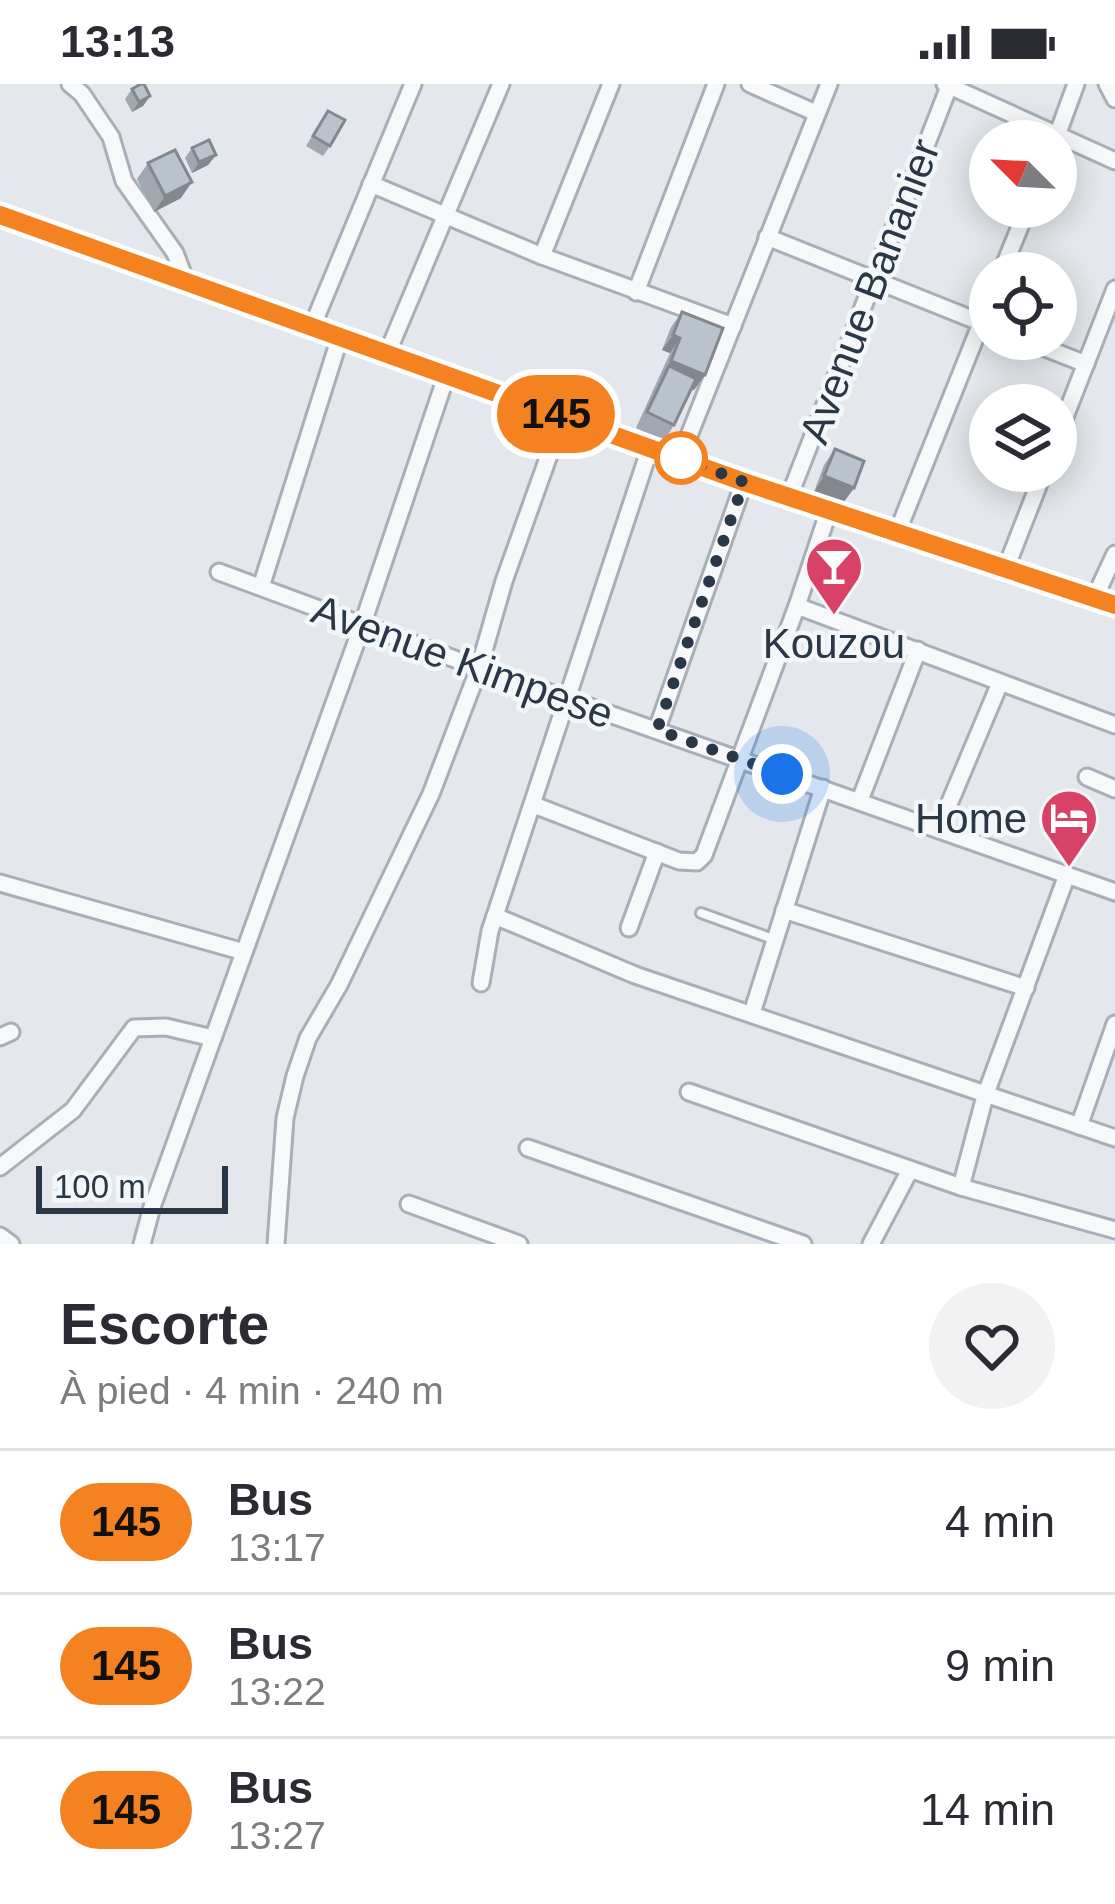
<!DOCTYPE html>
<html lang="fr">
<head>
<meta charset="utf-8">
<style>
	:root { --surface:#fff; --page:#f2f2f3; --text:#2b2b33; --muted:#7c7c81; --line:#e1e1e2 }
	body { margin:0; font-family:Arial,sans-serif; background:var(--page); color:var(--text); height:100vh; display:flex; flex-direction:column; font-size:45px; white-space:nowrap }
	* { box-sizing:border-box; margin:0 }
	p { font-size:39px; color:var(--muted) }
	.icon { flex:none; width:66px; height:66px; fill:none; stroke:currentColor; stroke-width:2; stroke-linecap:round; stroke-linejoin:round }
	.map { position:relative; height:1160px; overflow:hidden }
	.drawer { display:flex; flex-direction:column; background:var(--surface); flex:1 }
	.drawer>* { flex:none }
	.badge { padding:0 24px; border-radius:39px; font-size:42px; line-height:78px }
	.needle { width:78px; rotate:294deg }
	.controls { position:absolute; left:969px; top:36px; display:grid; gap:24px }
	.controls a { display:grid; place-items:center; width:108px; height:108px; border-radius:50%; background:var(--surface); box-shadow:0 6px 30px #0003; font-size:60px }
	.scale { position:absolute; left:36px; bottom:30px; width:192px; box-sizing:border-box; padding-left:12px; border:6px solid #2a3746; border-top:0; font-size:33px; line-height:42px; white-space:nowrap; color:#2a3746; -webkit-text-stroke:9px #f4f7f9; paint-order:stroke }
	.you { position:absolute; width:60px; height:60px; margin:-30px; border:9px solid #fff; border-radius:50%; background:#1a73e8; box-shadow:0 0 0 18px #1a73e833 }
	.map>.badge { position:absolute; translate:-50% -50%; box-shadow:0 0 0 6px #fff }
	.round { display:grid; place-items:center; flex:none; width:126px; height:126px; border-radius:63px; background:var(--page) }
	.head { display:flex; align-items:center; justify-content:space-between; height:204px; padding:0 60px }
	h1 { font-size:57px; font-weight:600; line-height:90px }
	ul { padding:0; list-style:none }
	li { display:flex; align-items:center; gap:36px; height:144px; padding:0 60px; border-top:3px solid var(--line) }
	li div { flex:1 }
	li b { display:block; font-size:45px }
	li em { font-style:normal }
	li .badge { min-width:132px; font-weight:700; text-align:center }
	.status { display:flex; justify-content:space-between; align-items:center; height:84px; padding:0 60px; background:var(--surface); direction:ltr }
	.status svg { height:33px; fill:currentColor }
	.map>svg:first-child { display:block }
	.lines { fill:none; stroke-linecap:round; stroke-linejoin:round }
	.service-casing { stroke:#a8afb7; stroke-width:14 }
	.minor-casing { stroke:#a8afb7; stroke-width:21 }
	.service { stroke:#f7f8fa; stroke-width:8 }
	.minor { stroke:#f7f8fa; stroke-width:15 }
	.wall { fill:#a0a7af }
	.shaded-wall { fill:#82888e }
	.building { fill:#bac2cb; stroke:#82888e; stroke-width:3 }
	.line-casing { stroke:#fff; stroke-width:27 }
	.line { stroke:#f58220; stroke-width:18 }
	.walk { stroke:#2a3746; stroke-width:12; stroke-dasharray:0 21.6 }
	.stop-dot { fill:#fff; stroke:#f58220; stroke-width:6 }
	.labels { text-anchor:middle; stroke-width:9; stroke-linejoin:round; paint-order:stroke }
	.street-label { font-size:42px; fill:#2a3746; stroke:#f4f7f9 }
	.poi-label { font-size:42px; fill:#2a3746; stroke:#f4f7f9 }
</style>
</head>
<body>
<div class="status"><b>13:13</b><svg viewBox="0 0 49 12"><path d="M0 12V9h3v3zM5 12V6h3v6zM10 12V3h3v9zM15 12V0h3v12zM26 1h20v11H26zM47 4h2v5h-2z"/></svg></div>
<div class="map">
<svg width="1115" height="1160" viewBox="0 0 1115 1160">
	<rect width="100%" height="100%" fill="#e4e8ec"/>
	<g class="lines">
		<g class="service-casing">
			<polyline id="service" points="701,829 773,855"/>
		</g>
		<g class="minor-casing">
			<g id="minor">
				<polyline points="70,0 82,10 111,53 124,97 175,169 186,198"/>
				<polyline points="750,0 816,29"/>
				<polyline points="945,0 1115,77"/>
				<polyline points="1107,0 1115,15"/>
				<polyline points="1055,57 1076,0"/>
				<polyline points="371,100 542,172 733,242"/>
				<polyline points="0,131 744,398 1115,521"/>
				<polyline points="767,153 987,241"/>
				<polyline points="542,172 611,0"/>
				<polyline points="1001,189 1028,123"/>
				<polyline points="636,208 716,0"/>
				<polyline points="312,243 413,0"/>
				<polyline points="1022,255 1086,280"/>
				<polyline points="387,270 501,0"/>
				<polyline points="1056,356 1115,205"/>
				<polyline points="680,374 829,0"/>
				<polyline points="789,413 950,0"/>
				<polyline points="897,449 990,217"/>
				<polyline points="1006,484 1044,387"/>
				<polyline points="219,488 479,584 1115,808"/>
				<polyline points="261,503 340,253"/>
				<polyline points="1095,513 1115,470"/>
				<polyline points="797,522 1115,641"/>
				<polyline points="657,645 744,398"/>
				<polyline points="1087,693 1115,705"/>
				<polyline points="860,716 918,566"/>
				<polyline points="534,721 679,777 697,778 704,771 797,522 829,426"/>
				<polyline points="939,744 1000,599"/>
				<polyline points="0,799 244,868"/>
				<polyline points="784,826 1026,904"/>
				<polyline points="495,832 635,891 1115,1054"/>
				<polyline points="629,844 657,768"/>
				<polyline points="481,899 490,847 650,364"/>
				<polyline points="752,929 823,704"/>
				<polyline points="0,953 11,948"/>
				<polyline points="689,1008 961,1103 1115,1146"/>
				<polyline points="1079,1042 1115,940"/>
				<polyline points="528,1064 803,1160"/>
				<polyline points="0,1083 73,1026 134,944 166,943 213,954"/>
				<polyline points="961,1103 985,1012 1067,791"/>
				<polyline points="409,1120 519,1160"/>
				<polyline points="0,1152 11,1160"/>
				<polyline points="142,1160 152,1123 362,542 446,293"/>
				<polyline points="276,1160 285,1034 295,992 308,954 339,901 431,710 479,584 504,497 563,332"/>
				<polyline points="871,1160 910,1086"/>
			</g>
		</g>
		<use href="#service" class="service"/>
		<use href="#minor" class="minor"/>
	</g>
	<g class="wall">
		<polygon points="132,5 150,12 143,22 132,28 125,15"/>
		<polygon points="328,27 330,62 323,72 306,62"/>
		<polygon points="192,64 216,71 208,81 192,89 185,74"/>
		<polygon points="148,79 181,114 154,128 137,95"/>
		<polygon points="682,228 705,291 694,306 691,305 674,341 664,357 636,344 670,269 662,266 671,243"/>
		<polygon points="835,365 854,404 843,419 814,408 824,381"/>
	</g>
	<g class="shaded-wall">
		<polygon points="150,12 143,22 132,28 139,18"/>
		<polygon points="216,71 208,81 192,89 199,78"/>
		<polygon points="192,98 181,114 154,128 165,112"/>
		<polygon points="673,251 680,254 670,269 662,266"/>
		<polygon points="671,277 705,291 694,306 663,294 669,282 660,293"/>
		<polygon points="824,392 854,404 843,419 814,408"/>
	</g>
	<g class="building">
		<polygon points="141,0 144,0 150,12 139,18 132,5"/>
		<polygon points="328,27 345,36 330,62 313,52"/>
		<polygon points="209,56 216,71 199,78 192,64"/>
		<polygon points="175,66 192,98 165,112 148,79"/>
		<polygon points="682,228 723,244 705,291 671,277 680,254 673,251"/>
		<polygon points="669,282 696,295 674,341 647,328"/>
		<polygon points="835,365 864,377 854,404 824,392"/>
	</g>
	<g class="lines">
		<g class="line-casing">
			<polyline id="line" points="0,131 744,398 1115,521"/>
		</g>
		<use href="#line" class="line"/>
		<polyline class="walk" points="681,374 744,398 657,646 782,690"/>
	</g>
	<defs>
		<g id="bar-pin" transform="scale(3)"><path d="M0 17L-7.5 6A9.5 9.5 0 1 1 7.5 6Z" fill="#d84267" stroke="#f4f7f9"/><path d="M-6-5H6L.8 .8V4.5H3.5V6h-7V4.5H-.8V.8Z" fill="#fff"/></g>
		<g id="hotel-pin" transform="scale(3)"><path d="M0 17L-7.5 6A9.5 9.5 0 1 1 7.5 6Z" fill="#d84267" stroke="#f4f7f9"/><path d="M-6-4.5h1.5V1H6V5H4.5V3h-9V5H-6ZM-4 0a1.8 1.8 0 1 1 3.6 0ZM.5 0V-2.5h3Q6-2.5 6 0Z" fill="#fff"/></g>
	</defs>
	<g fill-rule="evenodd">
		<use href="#bar-pin" x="834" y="482"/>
		<use href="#hotel-pin" x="1069" y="734"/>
	</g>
	<circle class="stop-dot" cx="681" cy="374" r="24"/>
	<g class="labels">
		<g class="street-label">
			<text transform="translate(869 207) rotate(-69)" y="15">Avenue Bananier</text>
			<text transform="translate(463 577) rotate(20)" y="15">Avenue Kimpese</text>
		</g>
		<g class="poi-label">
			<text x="834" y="574">Kouzou</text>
			<text x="1027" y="749" text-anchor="end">Home</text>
		</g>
	</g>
</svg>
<div class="controls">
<a><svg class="needle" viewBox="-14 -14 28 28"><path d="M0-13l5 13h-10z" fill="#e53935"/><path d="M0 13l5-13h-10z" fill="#7c7c81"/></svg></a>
<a><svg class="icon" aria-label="locate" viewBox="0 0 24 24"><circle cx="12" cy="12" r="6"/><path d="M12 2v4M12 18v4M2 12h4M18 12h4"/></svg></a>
<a><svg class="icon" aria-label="layers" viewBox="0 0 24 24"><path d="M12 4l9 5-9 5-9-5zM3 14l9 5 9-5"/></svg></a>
</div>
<div class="scale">100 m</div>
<div class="you" style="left:782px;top:690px"></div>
<b class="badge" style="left:556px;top:330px;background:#f58220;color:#111">145</b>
</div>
<section class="drawer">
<div class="head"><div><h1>Escorte</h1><p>À pied · 4 min · 240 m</p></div><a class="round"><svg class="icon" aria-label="heart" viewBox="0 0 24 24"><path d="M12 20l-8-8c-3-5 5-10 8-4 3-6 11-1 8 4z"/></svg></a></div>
<ul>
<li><span class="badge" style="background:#f58220;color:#111">145</span><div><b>Bus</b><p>13:17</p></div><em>4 min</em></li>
<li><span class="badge" style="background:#f58220;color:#111">145</span><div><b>Bus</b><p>13:22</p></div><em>9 min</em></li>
<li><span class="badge" style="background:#f58220;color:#111">145</span><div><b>Bus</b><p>13:27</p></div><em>14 min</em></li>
</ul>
</section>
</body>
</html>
